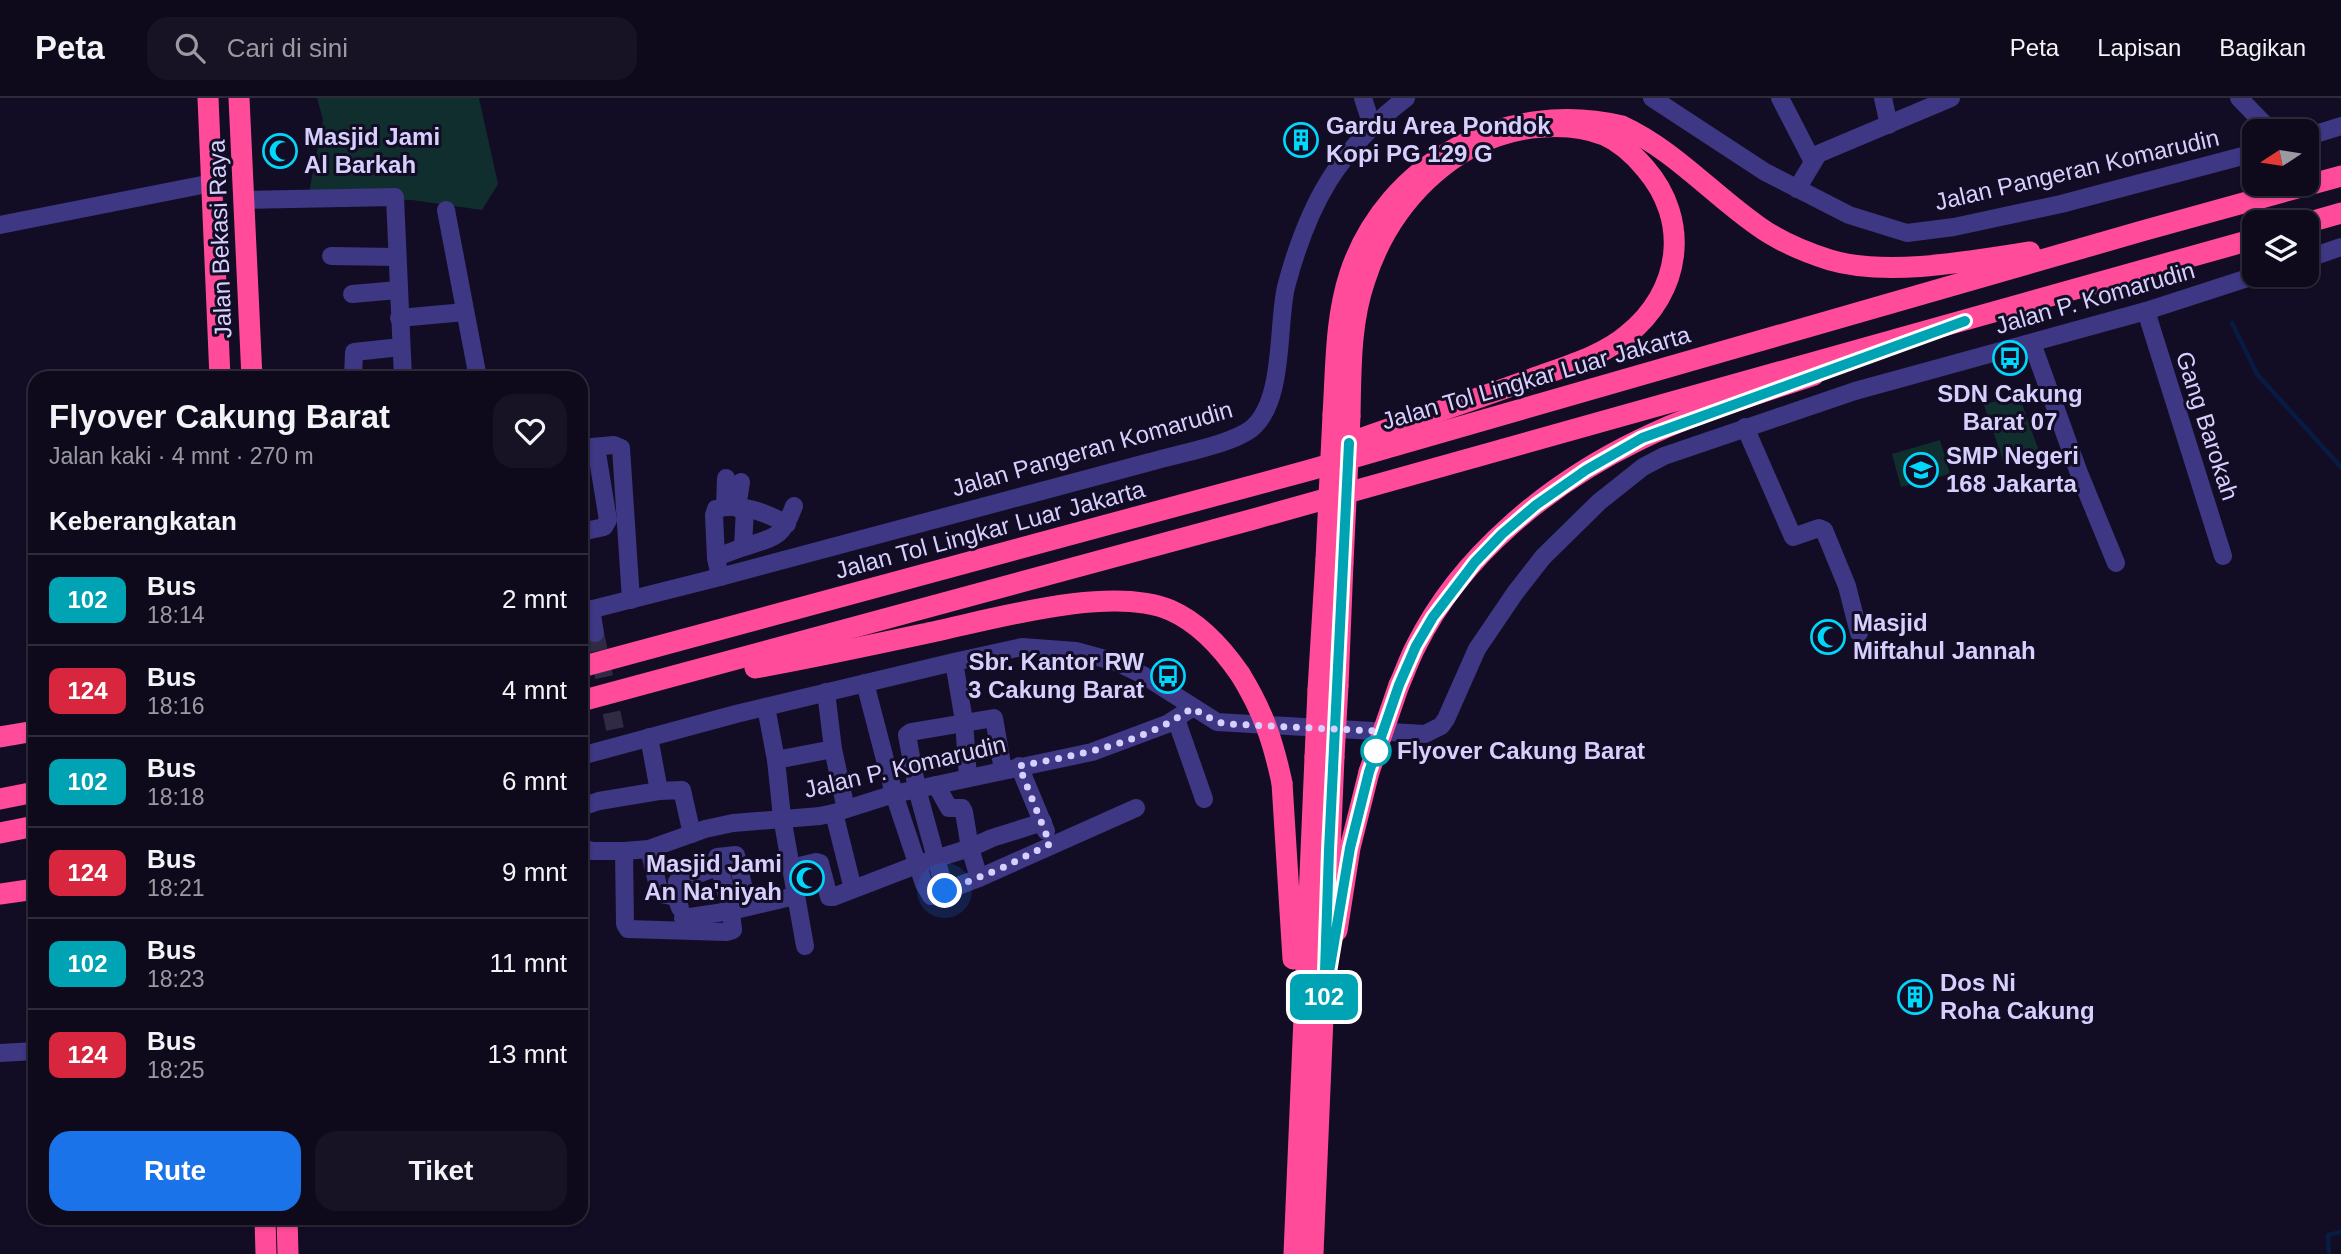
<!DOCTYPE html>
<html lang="id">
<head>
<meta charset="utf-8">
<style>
	:root { --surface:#0e0a1b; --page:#171324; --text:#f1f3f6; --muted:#9b9aa3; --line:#2e2b3a; --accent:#1a73e8 }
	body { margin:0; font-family:Arial,sans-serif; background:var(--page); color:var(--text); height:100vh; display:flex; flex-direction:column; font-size:26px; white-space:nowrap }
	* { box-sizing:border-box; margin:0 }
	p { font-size:23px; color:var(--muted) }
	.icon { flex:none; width:38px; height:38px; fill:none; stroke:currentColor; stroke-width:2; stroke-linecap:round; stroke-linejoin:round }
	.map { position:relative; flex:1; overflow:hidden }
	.panel { position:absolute; left:28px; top:273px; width:560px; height:854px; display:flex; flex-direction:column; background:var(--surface); border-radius:21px; box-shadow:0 2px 5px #0004,0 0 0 2px var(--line) }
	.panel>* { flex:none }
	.badge { padding:0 14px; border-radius:10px; font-size:24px; line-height:46px }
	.needle { width:46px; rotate:258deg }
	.fabs { position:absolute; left:2242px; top:21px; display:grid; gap:14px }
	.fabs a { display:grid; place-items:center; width:77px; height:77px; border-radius:14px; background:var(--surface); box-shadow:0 2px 5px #0004,0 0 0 2px var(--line); font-size:35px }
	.you { position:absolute; width:35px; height:35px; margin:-18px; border:5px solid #fff; border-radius:50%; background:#1a73e8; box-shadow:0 0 0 10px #1a73e833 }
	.map>.badge { position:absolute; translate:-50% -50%; box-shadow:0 0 0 4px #fff }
	h2 { padding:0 21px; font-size:26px; line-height:63px }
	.round { display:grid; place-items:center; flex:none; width:74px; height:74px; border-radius:21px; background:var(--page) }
	.overview { display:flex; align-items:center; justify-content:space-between; height:119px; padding:0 21px }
	h1 { font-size:33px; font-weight:800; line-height:52px }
	.primary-button { display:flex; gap:14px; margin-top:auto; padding:14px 21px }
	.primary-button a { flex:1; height:80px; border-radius:21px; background:var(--accent); color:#fff; font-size:28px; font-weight:800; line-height:80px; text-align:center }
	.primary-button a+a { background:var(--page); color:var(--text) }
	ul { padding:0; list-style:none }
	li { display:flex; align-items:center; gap:21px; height:91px; padding:0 21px; border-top:2px solid var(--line) }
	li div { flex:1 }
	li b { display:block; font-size:26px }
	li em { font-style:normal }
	li .badge { min-width:77px; font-weight:700; text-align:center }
	header { display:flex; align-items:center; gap:42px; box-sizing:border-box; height:98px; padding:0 35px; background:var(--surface); border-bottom:2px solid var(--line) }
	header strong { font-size:33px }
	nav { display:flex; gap:38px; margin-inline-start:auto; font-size:24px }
	.search { width:490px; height:63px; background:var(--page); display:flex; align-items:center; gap:18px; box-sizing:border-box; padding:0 24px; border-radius:21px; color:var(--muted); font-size:26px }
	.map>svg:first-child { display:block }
	.green { fill:#102e2e }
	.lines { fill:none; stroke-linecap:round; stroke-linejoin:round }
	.stream { stroke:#081b42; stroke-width:4.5 }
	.minor-tunnel { stroke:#302a45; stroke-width:18; stroke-dasharray:18 9; stroke-linecap:butt }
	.minor { stroke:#3d3784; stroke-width:18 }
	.highway { stroke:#ff4b9a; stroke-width:21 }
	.highway-bridge { stroke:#ff4b9a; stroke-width:21 }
	.line-casing { stroke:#fff; stroke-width:16 }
	.line { stroke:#00a3b4; stroke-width:10 }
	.walk { stroke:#d7d0ff; stroke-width:7; stroke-dasharray:0 12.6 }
	.stop-dot { fill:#fff; stroke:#00a3b4; stroke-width:3.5 }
	.labels { text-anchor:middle; stroke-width:6; stroke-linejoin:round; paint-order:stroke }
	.poi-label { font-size:24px; font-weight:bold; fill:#d7d0ff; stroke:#120d24; text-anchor:start }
	.street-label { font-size:24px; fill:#d7d0ff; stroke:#120d24 }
	.stop-label { font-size:24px; font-weight:bold; fill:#d7d0ff; stroke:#120d24; text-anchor:start }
</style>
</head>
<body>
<header>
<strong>Peta</strong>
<div class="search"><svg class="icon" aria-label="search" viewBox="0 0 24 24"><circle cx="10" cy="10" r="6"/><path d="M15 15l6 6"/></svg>Cari di sini</div>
<nav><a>Peta</a><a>Lapisan</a><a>Bagikan</a></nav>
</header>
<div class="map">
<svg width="2341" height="1156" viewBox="0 0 2341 1156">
	<rect width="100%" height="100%" fill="#120d24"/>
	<g class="green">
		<polygon points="317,0 479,0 498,86 482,112 412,102 307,105 323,22"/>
		<polygon points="2018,295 2039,353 2004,365 1984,307"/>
		<polygon points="1940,342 1950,376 1901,389 1892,356"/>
	</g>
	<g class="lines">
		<g class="stream">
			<polyline points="2232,225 2257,276 2341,369"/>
			<polyline points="2329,1156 2328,1137 2341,1134"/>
		</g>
		<polyline class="minor-tunnel" points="595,535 615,631"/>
		<g class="minor">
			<polyline points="1363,0 1372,28"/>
			<polyline points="1652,0 1765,74 1849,117 1907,135 1954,129 2061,106 2254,55"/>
			<polyline points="1780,0 1813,64"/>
			<polyline points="1883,0 1889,27"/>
			<polyline points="2239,0 2271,33"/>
			<polyline points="2306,39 2341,28"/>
			<polyline points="1797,91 1818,56 1951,0"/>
			<polyline points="245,102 395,99 403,280"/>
			<polyline points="446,112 478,280"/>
			<polyline points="0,127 212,85"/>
			<polyline points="331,158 396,159"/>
			<polyline points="2306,161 2341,149"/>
			<polyline points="352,196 398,192"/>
			<polyline points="2146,213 2223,458"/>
			<polyline points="399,220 465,214"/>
			<polyline points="2032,245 2079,375 2116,465"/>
			<polyline points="353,280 354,254 401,249"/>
			<polyline points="1745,329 1793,439 1819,430 1824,432 1847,488 1859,535"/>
			<polyline points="581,350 614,347 621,350 631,502"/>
			<polyline points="725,409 726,380"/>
			<polyline points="737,410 741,384"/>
			<polyline points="581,434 604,429 608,422 596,349"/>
			<polyline points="743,449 745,411"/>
			<path d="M716 460C724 456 733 453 741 450 773 439 782 442 794 408"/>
			<path d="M720 479 716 460 714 417 716 411C741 404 766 415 787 426"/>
			<polyline points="591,511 595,535"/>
			<path d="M581 514 720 479 1150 364C1176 356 1230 347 1251 331 1285 304 1277 227 1286 189 1308 106 1338 52 1406 0"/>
			<polyline points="954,564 964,623 968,680"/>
			<polyline points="865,585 894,696 924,786 931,798 979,780 1136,710"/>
			<polyline points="826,594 833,651 846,711"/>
			<polyline points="766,609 776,662 782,719 805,848"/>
			<polyline points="1176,621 1204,701"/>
			<polyline points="581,658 736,616 954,564 1022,549 1076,553 1116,564 1143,577 1217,624 1425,636 1441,628 1446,621 1477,551 1515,495 1543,459 1599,404 1643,369 1664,358 1855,293 2146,213 2257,177"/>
			<polyline points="776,662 833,651"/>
			<polyline points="1019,668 1046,733"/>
			<polyline points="936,687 949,710 962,710 964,714 970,750 979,780"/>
			<polyline points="659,693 682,692 692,736"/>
			<polyline points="581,709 599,703 659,693 649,639"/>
			<polyline points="834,715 853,791"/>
			<polyline points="581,750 593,753 624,753 649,751 705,731 733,725 820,718 834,715 894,696 1092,654 1167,626 1192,610"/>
			<polyline points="649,751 659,792 661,796 676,799 680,810"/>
			<polyline points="624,753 625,826 628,831 726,834 733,832 731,813 719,768 677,784 676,799"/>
			<polyline points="717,759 736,757 748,809"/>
			<polyline points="791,770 816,764 820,765 829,799 833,799 919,766 970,750 992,740 1043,724"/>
			<polyline points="945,793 917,691 907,637 911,634 994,620 1003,672"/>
			<polyline points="683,820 731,813 795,798"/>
			<polyline points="0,955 35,953"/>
		</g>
		<g class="highway">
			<polyline points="208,0 220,280"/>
			<polyline points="239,0 252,280"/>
			<polyline points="2306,125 2341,115"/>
			<path d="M1333 317C1336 270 1335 220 1350 175 1387 65 1506 0 1622 28 1674 52 1712 96 1758 128 1780 144 1805 154 1830 162 1887 179 1972 163 2030 154"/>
			<path d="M1332 351C1398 327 1465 305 1531 281 1563 269 1601 259 1627 237 1681 194 1691 123 1645 70 1634 57 1620 44 1604 37 1582 28 1555 27 1531 30 1451 41 1389 107 1365 182 1350 225 1351 273 1350 318"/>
			<polyline points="581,569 1310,372 2142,133 2341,78"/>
			<path d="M755 570C811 560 867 548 923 536 988 523 1108 486 1170 512 1200 525 1222 550 1240 576"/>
			<path d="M1399 587C1405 574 1409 561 1416 548 1461 457 1550 385 1639 342 1695 314 1756 297 1814 277"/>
			<polyline points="1338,588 1343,465"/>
			<polyline points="1318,592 1326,461"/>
			<polyline points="581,603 1254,421 2254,141"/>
			<polyline points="0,639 35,633"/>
			<polyline points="1282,685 1293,861"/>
			<polyline points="0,701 35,694"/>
			<polyline points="0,735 35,728"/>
			<polyline points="0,796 35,791"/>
			<polyline points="1337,833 1350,750 1369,674"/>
			<polyline points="265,1120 266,1156"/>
			<polyline points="287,1120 288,1156"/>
			<polyline points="1294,1156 1315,659"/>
			<polyline points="1313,1156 1334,659"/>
		</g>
		<g class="highway-bridge">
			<polyline points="1326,461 1333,317"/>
			<polyline points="1343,465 1350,318"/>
			<path d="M1240 576C1263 613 1273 643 1282 685"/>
			<polyline points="1315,659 1318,592"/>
			<polyline points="1334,659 1338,588"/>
			<polyline points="1369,674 1399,587"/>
		</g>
	</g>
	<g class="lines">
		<g class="line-casing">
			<polyline id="line" points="1349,345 1329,752 1324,904 1350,750 1369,674 1399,587 1416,548 1433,519 1475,464 1502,436 1536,407 1586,372 1642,340 1965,223"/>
		</g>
		<use href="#line" class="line"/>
		<path class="walk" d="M945 793 1002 770 1050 746 1019 668C1077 657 1143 646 1192 610L1217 624 1228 626 1376 633V653"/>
	</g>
	<defs>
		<g id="building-ring" transform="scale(1.75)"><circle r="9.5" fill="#120d24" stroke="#00d8fb" stroke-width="1.5"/><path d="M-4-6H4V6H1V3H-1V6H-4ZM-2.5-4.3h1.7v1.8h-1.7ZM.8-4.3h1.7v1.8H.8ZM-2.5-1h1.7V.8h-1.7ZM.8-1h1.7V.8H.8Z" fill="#00d8fb"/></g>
		<g id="mosque-ring" transform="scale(1.75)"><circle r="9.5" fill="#120d24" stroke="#00d8fb" stroke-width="1.5"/><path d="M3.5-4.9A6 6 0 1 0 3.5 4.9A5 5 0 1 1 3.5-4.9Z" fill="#00d8fb"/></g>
		<g id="bus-ring" transform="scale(1.75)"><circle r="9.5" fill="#120d24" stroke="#00d8fb" stroke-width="1.5"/><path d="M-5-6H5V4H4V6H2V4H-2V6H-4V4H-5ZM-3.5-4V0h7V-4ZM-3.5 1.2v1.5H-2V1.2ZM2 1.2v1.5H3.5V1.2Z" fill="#00d8fb"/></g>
		<g id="school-ring" transform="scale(1.75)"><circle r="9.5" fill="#120d24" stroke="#00d8fb" stroke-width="1.5"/><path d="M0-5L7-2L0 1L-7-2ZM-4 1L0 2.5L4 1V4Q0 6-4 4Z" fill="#00d8fb"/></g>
	</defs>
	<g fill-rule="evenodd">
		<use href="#building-ring" x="1301" y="42"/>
		<use href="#mosque-ring" x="280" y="53"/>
		<use href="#bus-ring" x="2010" y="260"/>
		<use href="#school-ring" x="1921" y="372"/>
		<use href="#mosque-ring" x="1828" y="539"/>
		<use href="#bus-ring" x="1168" y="578"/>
		<use href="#mosque-ring" x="807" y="780"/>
		<use href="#building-ring" x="1915" y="899"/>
	</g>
	<circle class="stop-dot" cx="1376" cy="653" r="14"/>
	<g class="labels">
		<g class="poi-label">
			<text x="1326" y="36">Gardu Area Pondok<tspan x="1326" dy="28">Kopi PG 129 G</tspan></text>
			<text x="304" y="47">Masjid Jami<tspan x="304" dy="28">Al Barkah</tspan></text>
			<text x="2010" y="304" text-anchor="middle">SDN Cakung<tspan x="2010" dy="28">Barat 07</tspan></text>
			<text x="1946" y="366">SMP Negeri<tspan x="1946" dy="28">168 Jakarta</tspan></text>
			<text x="1853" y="533">Masjid<tspan x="1853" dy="28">Miftahul Jannah</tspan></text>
			<text x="1144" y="572" text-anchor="end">Sbr. Kantor RW<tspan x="1144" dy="28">3 Cakung Barat</tspan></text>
			<text x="782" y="774" text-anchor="end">Masjid Jami<tspan x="782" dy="28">An Na'niyah</tspan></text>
			<text x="1940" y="893">Dos Ni<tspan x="1940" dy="28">Roha Cakung</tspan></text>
		</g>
		<g class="street-label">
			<text transform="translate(2077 72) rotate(-13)" y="8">Jalan Pangeran Komarudin</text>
			<text transform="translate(220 141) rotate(-92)" y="8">Jalan Bekasi Raya</text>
			<text transform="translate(2095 200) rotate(-16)" y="8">Jalan P. Komarudin</text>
			<text transform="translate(1536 280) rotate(-16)" y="8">Jalan Tol Lingkar Luar Jakarta</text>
			<text transform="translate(2207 328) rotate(72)" y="8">Gang Barokah</text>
			<text transform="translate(1092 351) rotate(-16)" y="8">Jalan Pangeran Komarudin</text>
			<text transform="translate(990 432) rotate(-15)" y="8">Jalan Tol Lingkar Luar Jakarta</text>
			<text transform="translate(905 669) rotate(-13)" y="8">Jalan P. Komarudin</text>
		</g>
		<g class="stop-label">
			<text x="1397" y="661">Flyover Cakung Barat</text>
		</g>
	</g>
</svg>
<div class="fabs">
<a><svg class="needle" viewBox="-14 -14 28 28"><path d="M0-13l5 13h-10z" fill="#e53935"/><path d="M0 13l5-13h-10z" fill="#9b9aa3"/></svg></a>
<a><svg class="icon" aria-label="layers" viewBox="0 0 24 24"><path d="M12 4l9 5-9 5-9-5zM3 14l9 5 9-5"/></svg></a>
</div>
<div class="you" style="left:945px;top:793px"></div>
<b class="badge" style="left:1324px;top:899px;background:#00a3b4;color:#fff">102</b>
<section class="panel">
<div class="overview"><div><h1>Flyover Cakung Barat</h1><p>Jalan kaki · 4 mnt · 270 m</p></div><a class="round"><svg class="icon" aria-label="heart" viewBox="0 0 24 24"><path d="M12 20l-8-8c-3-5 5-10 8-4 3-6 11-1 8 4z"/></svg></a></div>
<h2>Keberangkatan</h2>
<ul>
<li><span class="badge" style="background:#00a3b4;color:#fff">102</span><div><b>Bus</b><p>18:14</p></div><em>2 mnt</em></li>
<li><span class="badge" style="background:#d7263d;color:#fff">124</span><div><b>Bus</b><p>18:16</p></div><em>4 mnt</em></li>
<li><span class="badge" style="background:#00a3b4;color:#fff">102</span><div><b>Bus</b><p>18:18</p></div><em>6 mnt</em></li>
<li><span class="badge" style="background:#d7263d;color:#fff">124</span><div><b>Bus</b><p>18:21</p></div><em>9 mnt</em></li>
<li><span class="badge" style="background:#00a3b4;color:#fff">102</span><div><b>Bus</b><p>18:23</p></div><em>11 mnt</em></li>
<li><span class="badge" style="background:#d7263d;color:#fff">124</span><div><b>Bus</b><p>18:25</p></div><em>13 mnt</em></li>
</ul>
<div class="primary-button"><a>Rute</a><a>Tiket</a></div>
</section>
</div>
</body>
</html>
